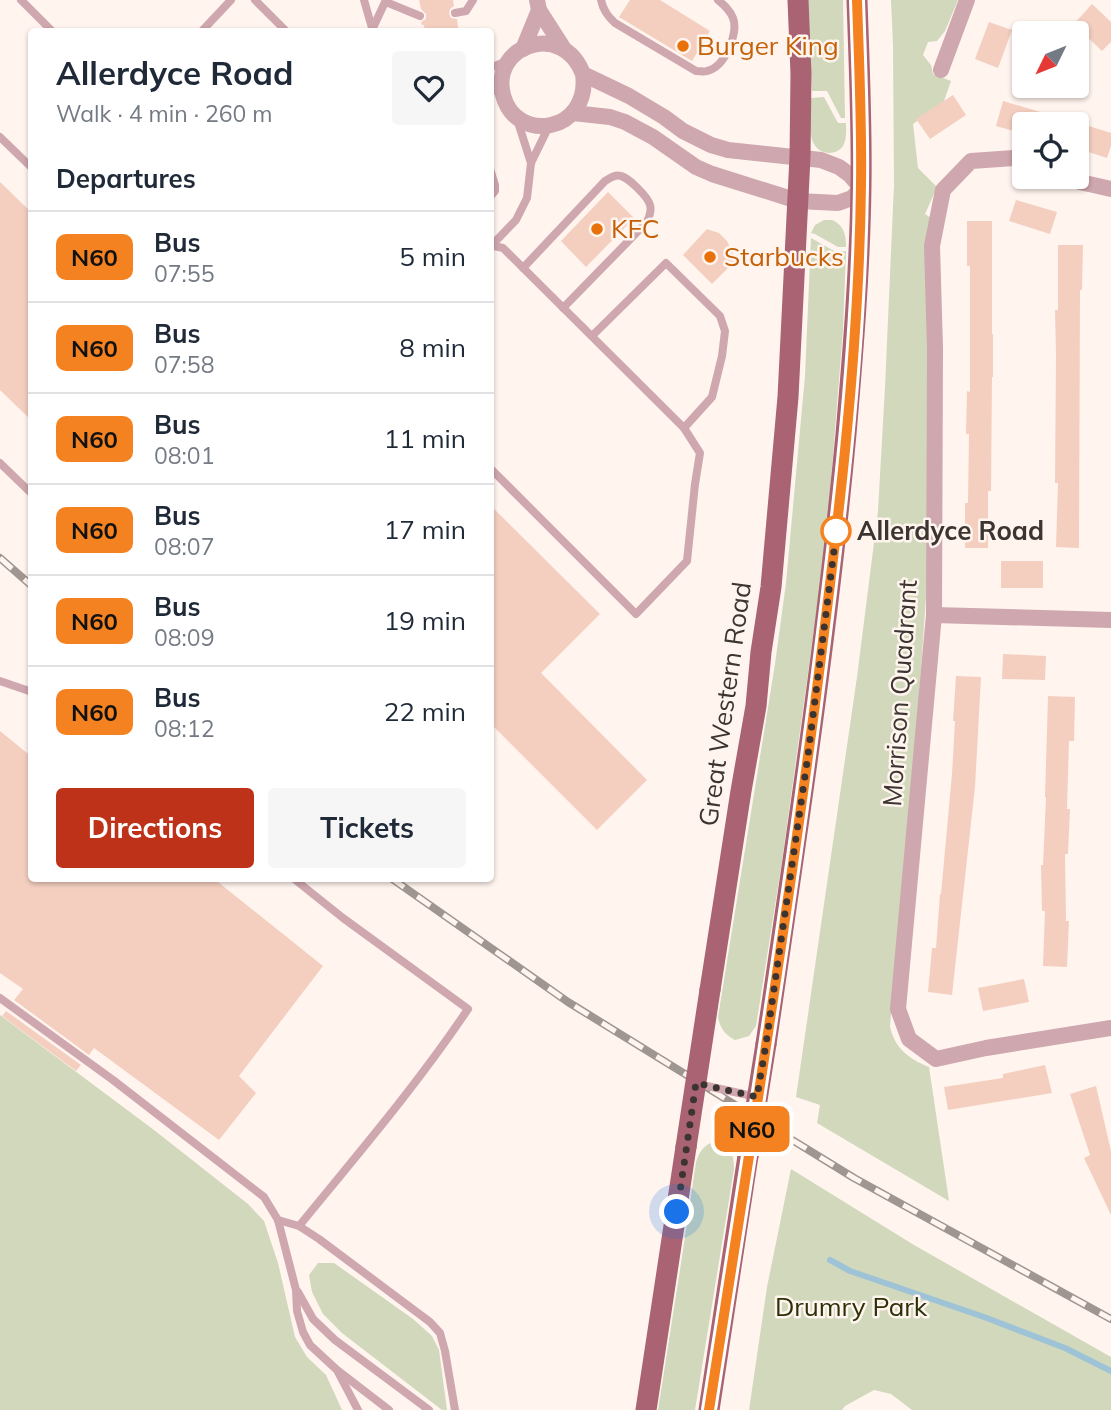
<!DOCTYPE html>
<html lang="en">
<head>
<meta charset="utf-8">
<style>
	:root { --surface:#fff; --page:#f6f6f7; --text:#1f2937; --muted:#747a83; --line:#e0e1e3; --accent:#bd3219 }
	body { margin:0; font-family:Mulish,sans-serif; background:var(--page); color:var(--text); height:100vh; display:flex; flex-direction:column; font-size:26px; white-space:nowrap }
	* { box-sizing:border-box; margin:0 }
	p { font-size:23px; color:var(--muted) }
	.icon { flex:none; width:38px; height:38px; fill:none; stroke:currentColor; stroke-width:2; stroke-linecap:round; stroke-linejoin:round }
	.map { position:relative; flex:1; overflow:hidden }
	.drawer { position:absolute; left:28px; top:28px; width:466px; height:854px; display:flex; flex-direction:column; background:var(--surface); border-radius:7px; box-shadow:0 2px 5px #0004 }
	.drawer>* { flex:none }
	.badge { padding:0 14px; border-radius:10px; font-size:24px; line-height:46px }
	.needle { width:46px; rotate:227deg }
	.controls { position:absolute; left:1012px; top:21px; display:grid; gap:14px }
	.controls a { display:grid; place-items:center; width:77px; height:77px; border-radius:7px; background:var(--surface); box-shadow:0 2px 5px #0004; font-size:35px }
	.you { position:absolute; width:35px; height:35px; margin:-18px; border:5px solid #fff; border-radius:50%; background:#1a73e8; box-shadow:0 0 0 10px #1a73e833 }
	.map>.badge { position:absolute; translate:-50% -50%; box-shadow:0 0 0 4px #fff }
	h2 { padding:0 28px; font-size:26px; line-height:63px }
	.round { display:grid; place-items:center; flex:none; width:74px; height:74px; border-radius:7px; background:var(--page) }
	.headline { display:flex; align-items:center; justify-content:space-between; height:119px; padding:0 28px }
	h1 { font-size:33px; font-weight:700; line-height:52px }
	.primary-button { display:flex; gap:14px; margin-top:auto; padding:14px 28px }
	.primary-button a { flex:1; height:80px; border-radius:7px; background:var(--accent); color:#fff; font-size:28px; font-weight:700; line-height:80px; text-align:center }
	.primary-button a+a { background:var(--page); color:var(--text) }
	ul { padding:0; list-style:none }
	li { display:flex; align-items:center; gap:21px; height:91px; padding:0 28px; border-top:2px solid var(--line) }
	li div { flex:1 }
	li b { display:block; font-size:26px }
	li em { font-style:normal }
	li .badge { min-width:77px; font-weight:700; text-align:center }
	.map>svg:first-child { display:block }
	.green { fill:#d1d8bc }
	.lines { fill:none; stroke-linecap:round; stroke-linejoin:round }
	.stream { stroke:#9fc3d6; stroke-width:6 }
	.building { fill:#f4cfc0 }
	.lane { stroke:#cfa7ae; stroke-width:8 }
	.street { stroke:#cfa7ae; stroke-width:16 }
	.primary { stroke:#a96372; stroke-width:21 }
	.rail-casing { stroke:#9f9691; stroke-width:8 }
	.rail { stroke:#fff4ee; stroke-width:5; stroke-dasharray:16; stroke-linecap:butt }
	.lane-bridge { stroke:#cfa7ae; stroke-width:8 }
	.primary-bridge { stroke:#a96372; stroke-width:21 }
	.line-casing { stroke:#fff; stroke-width:16 }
	.line { stroke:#f58220; stroke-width:10 }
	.walk { stroke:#3b3430; stroke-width:7; stroke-dasharray:0 12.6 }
	.food-dot { fill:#e8710a; stroke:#fff4ee; stroke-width:2.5 }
	.stop-dot { fill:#fff; stroke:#f58220; stroke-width:3.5 }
	.labels { text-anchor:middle; stroke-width:5; stroke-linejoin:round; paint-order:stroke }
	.food-label { font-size:26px; fill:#c56008; stroke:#fff4ee; text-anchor:start }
	.stop-label { font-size:26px; font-weight:bold; fill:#3b3430; stroke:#fff4ee; text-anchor:start }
	.street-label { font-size:26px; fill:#3b3430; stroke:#fff4ee }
	.park-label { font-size:26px; fill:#2a3107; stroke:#fff4ee }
</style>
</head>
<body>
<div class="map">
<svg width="1111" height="1410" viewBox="0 0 1111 1410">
	<rect width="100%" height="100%" fill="#fff4ee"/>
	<g class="green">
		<polygon points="807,0 843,0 845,118 841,118 827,91 812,91"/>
		<path d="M891 0H958L945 31 937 41 928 42 923 55 931 65 933 74 951 81 944 101 913 124 918 168 937 187 925 214 931 218 927 582 918 714 890 1026C894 1048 909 1059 929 1067L949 1201 817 1123 820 1105 796 1097 857 677 878 511 885 387 894 185 893 45Z"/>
		<path d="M824 97 838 123H846C846 130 847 139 843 146 836 156 820 155 814 144 808 134 811 110 811 98Z"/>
		<path d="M824 220H832C844 225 846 235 846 247H838L815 234 811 233 815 225Z"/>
		<path d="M811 238 836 252 846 251 843 330 826 543 782 861 756 1026 749 1036 735 1040C725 1035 720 1028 718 1017L775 664 786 583 805 376Z"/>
		<polygon points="0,1015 154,1130 248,1204 264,1221 278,1263 295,1337 307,1357 326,1375 342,1410 0,1410"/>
		<path d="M715 1141 724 1142C732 1150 734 1157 734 1169L695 1410H658L682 1257 696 1162C699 1152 704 1145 715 1141Z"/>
		<polygon points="791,1169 914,1245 1111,1357 1111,1410 912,1410 891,1394 874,1390 845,1406 842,1410 749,1410 767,1287"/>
		<polygon points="318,1263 334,1263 413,1319 432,1336 439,1350 447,1410 442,1410 342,1333 323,1314 312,1292 309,1275"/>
	</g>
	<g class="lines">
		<polyline class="stream" points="830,1260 850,1271 984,1317 1065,1348 1111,1371"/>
	</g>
	<g class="building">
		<polygon points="419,0 453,0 454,6 450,9 449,13 451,18 457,19 458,28 425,32 424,25 422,25 421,22 426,19 426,14 421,9"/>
		<polygon points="630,0 660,0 710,31 692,61 619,17"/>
		<polygon points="1092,4 1111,22 1111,42 1102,51 1074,24"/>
		<polygon points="989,22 1012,30 998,68 975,59"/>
		<polygon points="953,95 966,115 930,139 916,119"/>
		<polygon points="1003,101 1067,120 1066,124 1024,124 1024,134 996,126"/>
		<polygon points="1076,122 1111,133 1111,146 1107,158 1076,148"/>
		<polygon points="0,182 32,213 32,421 0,390"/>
		<polygon points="608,192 634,218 586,267 561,241"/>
		<polygon points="1016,200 1057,212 1050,234 1009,221"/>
		<polygon points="967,221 992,221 992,334 993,334 993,377 992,377 991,491 988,491 988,548 965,548 965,503 968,503 969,434 966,434 967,391 970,392 970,266 967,266"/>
		<polygon points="707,229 719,233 727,241 736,260 712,284 683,255"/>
		<polygon points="1058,245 1083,245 1082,290 1080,290 1079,548 1056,547 1058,483 1055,483 1056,355 1055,310 1058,310"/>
		<polygon points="490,505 600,614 541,673 647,780 597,830 490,723"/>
		<rect x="1001" y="561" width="42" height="27"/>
		<polygon points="1003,654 1046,656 1045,680 1002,679"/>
		<polygon points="956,676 981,677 975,787 952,995 928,992 932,948 936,948 940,894 941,894 952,774 955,721 953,721"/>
		<polygon points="1048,696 1075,697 1074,741 1069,741 1067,809 1070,809 1068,854 1065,854 1066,921 1069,921 1067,967 1043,966 1045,911 1042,911 1041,865 1043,865 1046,797 1045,797"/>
		<polygon points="0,731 32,757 32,878 213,878 323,966 239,1076 256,1093 219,1140 94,1048 89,1055 14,1000 23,989 0,973"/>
		<polygon points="1024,979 1029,1002 983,1011 978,988"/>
		<polygon points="6,1011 81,1065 76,1071 2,1016"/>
		<polygon points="1045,1065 1052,1093 948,1110 944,1087 1003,1078 1003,1074"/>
		<polygon points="1096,1086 1111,1151 1111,1215 1084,1158 1090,1155 1070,1094"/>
	</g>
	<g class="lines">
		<g class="lane">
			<polyline points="21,0 53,32"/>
			<polyline points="255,0 287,32"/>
			<polyline points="364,0 372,28"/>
			<polyline points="387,0 386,2 420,16"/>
			<path d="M601 0C603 10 607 16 615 23L696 71C700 71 704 72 707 71 725 67 739 33 733 18 730 10 724 5 718 0"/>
			<polyline points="455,13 466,11 473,0"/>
			<polyline points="201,32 231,0"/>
			<polyline points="371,32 386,0"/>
			<polyline points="490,68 507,61"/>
			<polyline points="490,86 502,96"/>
			<polyline points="517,119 531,163"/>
			<polyline points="0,137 32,168"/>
			<polyline points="490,169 495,185 495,191 490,197"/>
			<polyline points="490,245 503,248 684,428 700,453 695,484 687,561 636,614 490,468"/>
			<polyline points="490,247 516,220 527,198 531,163 549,126"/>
			<path d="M523 268 605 181C610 178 615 174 621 176 629 178 648 197 650 205 652 211 649 217 647 222L563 308"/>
			<polyline points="592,336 666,263 720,316 725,331 722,356 712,397 684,428"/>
			<polyline points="0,463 32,494"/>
			<polyline points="0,681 32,692"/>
			<path d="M293 878 343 918 468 1009C417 1085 357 1155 299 1226"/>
			<polyline points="0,998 113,1080 264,1197 278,1220 296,1290 297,1311 303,1332 310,1345 337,1370 389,1410"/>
			<polyline points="278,1220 299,1226 319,1239 430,1322 440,1333 445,1351 455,1410"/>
			<polyline points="298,1292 313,1319 335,1340 429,1410"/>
			<polyline points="338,1372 358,1410"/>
		</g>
		<g class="street">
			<polyline points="537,0 539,10 564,49"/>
			<polyline points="523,49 539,10"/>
			<polyline points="941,70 967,0"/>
			<path d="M573 113 610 117 625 122 653 137 696 167 712 174 798 201 838 203 852 198 861 188 850 175 839 167 821 160 728 150 711 145 683 131 664 117 629 96 583 74C563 20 490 45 503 95 516 145 591 132 583 74"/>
			<polyline points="1024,162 1014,158 971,161 943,190 932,246 935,348 934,615 898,1009 909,1039 936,1059 986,1048 1111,1028"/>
			<polyline points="1065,177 1080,182 1111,189"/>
			<polyline points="934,615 1111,620"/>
		</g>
		<g class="primary">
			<polyline points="710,990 741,791 756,706 761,652 771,587 788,397 800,157 801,74 798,0"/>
			<path d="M766 1044C796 841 827 638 846 434 853 352 860 268 861 185 862 124 859 62 857 0"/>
			<polyline points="646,1410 686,1147"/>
			<polyline points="709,1410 748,1156"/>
		</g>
		<g class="rail-casing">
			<g id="rail">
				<polyline points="0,558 32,586"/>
				<polyline points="391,878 568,1002 854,1178 1111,1319"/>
			</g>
		</g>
		<use href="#rail" class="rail"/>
		<polyline class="lane-bridge" points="698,1084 757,1097"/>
		<g class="primary-bridge">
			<polyline points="686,1147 710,990"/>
			<polyline points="748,1156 766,1044"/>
		</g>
	</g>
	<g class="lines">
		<g class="line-casing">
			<path id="line" d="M709 1410C746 1175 784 940 815 704 837 533 859 358 861 185 862 124 859 62 857 0"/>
		</g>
		<use href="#line" class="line"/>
		<polyline class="walk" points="677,1212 696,1083 757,1097 766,1044 808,755 837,527 836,531"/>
	</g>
	<g class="food-dot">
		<circle cx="683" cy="46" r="7"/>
		<circle cx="597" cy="229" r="7"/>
		<circle cx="710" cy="257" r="7"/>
	</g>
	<circle class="stop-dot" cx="836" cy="531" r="14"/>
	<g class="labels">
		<g class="food-label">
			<text x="697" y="55">Burger King</text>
			<text x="611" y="238">KFC</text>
			<text x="724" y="266">Starbucks</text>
		</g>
		<g class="stop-label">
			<text x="857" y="540">Allerdyce Road</text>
		</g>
		<g class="street-label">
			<text transform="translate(900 693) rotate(-86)" y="9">Morrison Quadrant</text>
			<text transform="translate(725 704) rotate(-82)" y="9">Great Western Road</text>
		</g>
		<g class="park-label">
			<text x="851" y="1316">Drumry Park</text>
		</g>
	</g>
</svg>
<div class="controls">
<a><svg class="needle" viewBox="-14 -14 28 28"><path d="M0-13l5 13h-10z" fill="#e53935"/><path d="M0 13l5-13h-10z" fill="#747a83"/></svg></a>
<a><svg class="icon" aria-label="locate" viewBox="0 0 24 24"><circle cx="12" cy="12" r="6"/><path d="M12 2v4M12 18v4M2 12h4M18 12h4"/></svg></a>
</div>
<div class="you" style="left:677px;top:1212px"></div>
<b class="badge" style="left:752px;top:1129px;background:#f58220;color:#111">N60</b>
<section class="drawer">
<div class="headline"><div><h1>Allerdyce Road</h1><p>Walk · 4 min · 260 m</p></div><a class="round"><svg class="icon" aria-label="heart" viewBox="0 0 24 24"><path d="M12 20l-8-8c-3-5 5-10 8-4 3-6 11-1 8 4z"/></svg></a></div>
<h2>Departures</h2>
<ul>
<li><span class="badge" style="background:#f58220;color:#111">N60</span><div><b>Bus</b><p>07:55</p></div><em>5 min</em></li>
<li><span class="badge" style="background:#f58220;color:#111">N60</span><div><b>Bus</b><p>07:58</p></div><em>8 min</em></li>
<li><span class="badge" style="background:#f58220;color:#111">N60</span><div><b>Bus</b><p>08:01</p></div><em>11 min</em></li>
<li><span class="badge" style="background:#f58220;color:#111">N60</span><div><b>Bus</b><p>08:07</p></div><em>17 min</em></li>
<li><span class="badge" style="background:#f58220;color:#111">N60</span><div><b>Bus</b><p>08:09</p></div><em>19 min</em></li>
<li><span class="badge" style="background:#f58220;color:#111">N60</span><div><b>Bus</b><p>08:12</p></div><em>22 min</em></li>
</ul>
<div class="primary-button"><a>Directions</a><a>Tickets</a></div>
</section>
</div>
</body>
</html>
